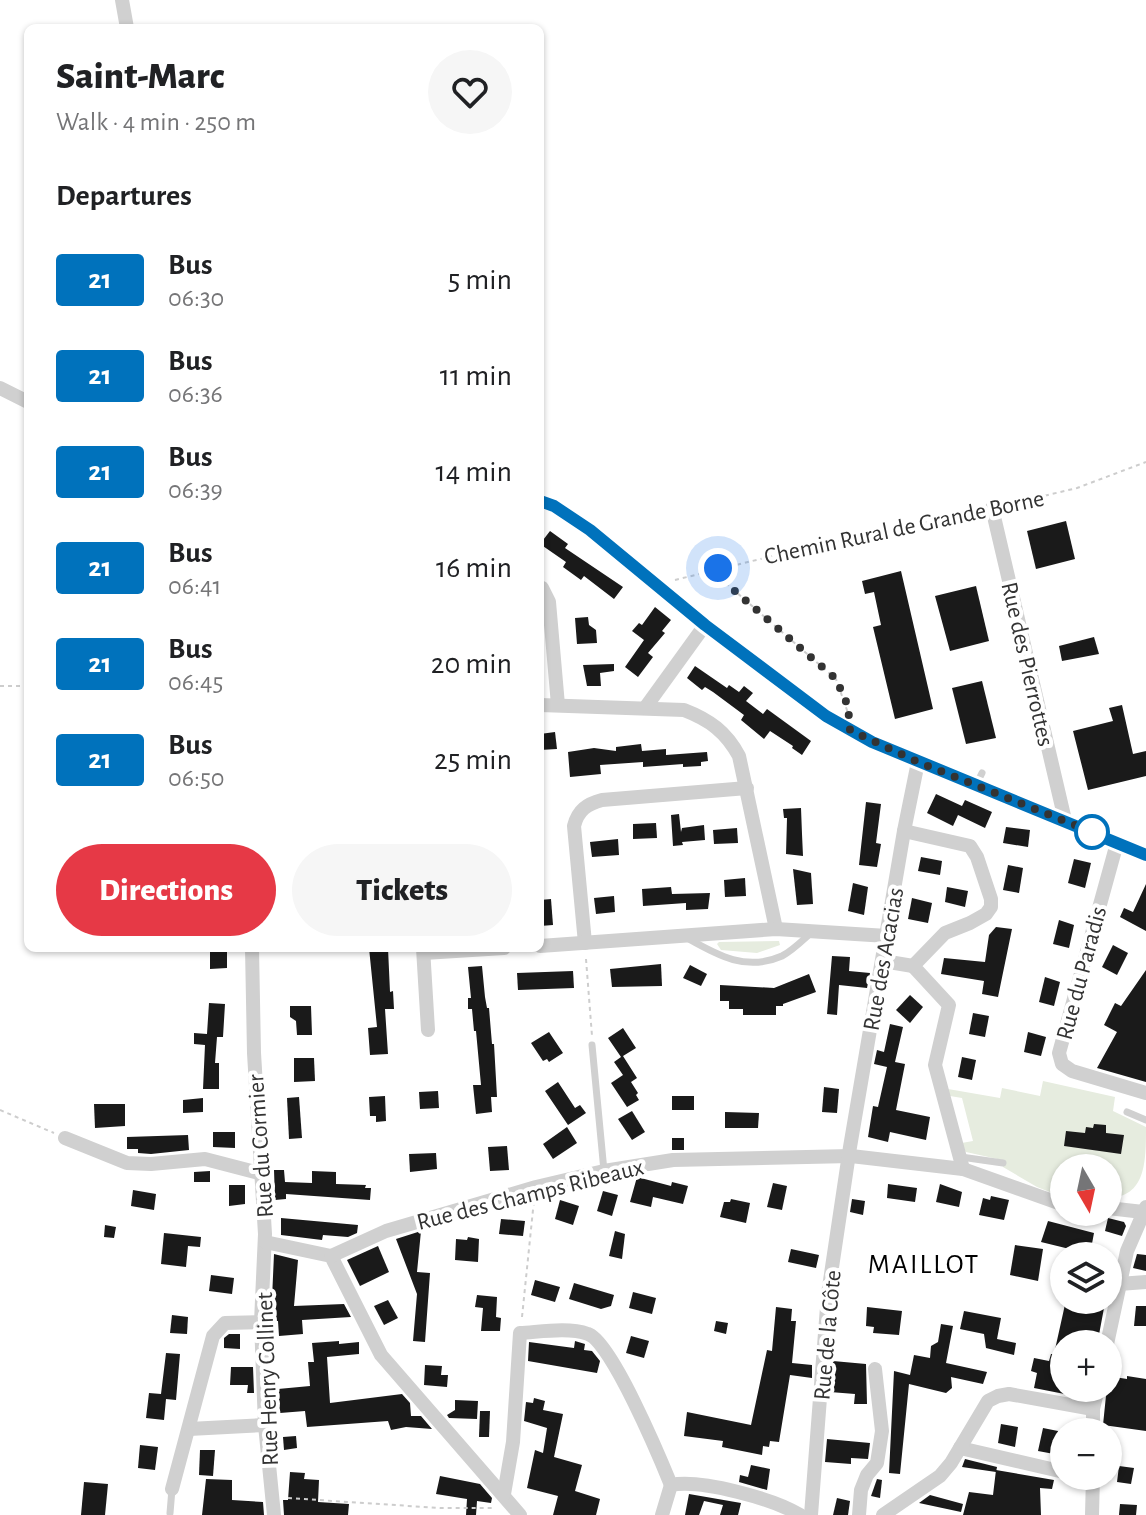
<!DOCTYPE html>
<html lang="en">
<head>
<meta charset="utf-8">
<style>
	:root { --surface:#fff; --page:#f6f6f6; --text:#202124; --muted:#757577; --accent:#e63946 }
	body { margin:0; font-family:"Alegreya Sans",sans-serif; background:var(--page); color:var(--text); height:100vh; display:flex; flex-direction:column; font-size:30px; white-space:nowrap }
	* { box-sizing:border-box; margin:0 }
	p { font-size:26px; color:var(--muted) }
	.icon { flex:none; width:44px; height:44px; fill:none; stroke:currentColor; stroke-width:2; stroke-linecap:round; stroke-linejoin:round }
	.map { position:relative; flex:1; overflow:hidden }
	.side { position:absolute; left:24px; top:24px; width:520px; height:928px; display:flex; flex-direction:column; background:var(--surface); border-radius:12px; box-shadow:0 2px 6px #0004 }
	.side>* { flex:none }
	.badge { padding:0 16px; border-radius:6px; font-size:28px; line-height:52px }
	.needle { width:52px; rotate:171deg }
	.buttons { position:absolute; left:1050px; top:1154px; display:grid; gap:16px }
	.buttons a { display:grid; place-items:center; width:72px; height:72px; border-radius:50%; background:var(--surface); box-shadow:0 2px 6px #0004; font-size:40px }
	.you { position:absolute; width:40px; height:40px; margin:-20px; border:6px solid #fff; border-radius:50%; background:#1a73e8; box-shadow:0 0 0 12px #1a73e833 }
	.map>.badge { position:absolute; translate:-50% -50%; box-shadow:0 0 0 4px #fff }
	h2 { padding:0 32px; font-size:30px; line-height:72px }
	.round { display:grid; place-items:center; flex:none; width:84px; height:84px; border-radius:42px; background:var(--page) }
	.headline { display:flex; align-items:center; justify-content:space-between; height:136px; padding:0 32px }
	h1 { font-size:38px; font-weight:800; line-height:60px }
	.action { display:flex; gap:16px; margin-top:auto; padding:16px 32px }
	.action a { flex:1; height:92px; border-radius:48px; background:var(--accent); color:#fff; font-size:32px; font-weight:800; line-height:92px; text-align:center }
	.action a+a { background:var(--page); color:var(--text) }
	ul { padding:0; list-style:none }
	li { display:flex; align-items:center; gap:24px; height:96px; padding:0 32px }
	li div { flex:1 }
	li b { display:block; font-size:30px }
	li em { font-style:normal }
	li .badge { min-width:88px; font-weight:700; text-align:center }
	.map>svg:first-child { display:block }
	.green { fill:#e6ecdf }
	.building { fill:#1a1a1a }
	.lines { fill:none; stroke-linecap:round; stroke-linejoin:round }
	.path { stroke:#cdcdcd; stroke-width:2; stroke-dasharray:4 4; stroke-linecap:butt }
	.service { stroke:#d0d0d0; stroke-width:7 }
	.minor { stroke:#d0d0d0; stroke-width:14 }
	.line-casing { stroke:#fff; stroke-width:18 }
	.line { stroke:#0072bc; stroke-width:12 }
	.walk { stroke:#333; stroke-width:8; stroke-dasharray:0 14.4 }
	.stop-dot { fill:#fff; stroke:#0072bc; stroke-width:4 }
	.labels { text-anchor:middle; stroke-width:8; stroke-linejoin:round; paint-order:stroke }
	.street-label { font-size:24px; fill:#333; stroke:#fff }
	.quarter-label { font-size:28px; letter-spacing:2px; fill:#000; stroke:#fff }
</style>
</head>
<body>
<div class="map">
<svg width="1146" height="1515" viewBox="0 0 1146 1515">
	<rect width="100%" height="100%" fill="#fff"/>
	<g class="green">
		<polygon points="779,941 780,945 757,953 721,950 717,944 719,942"/>
		<path d="M1043 1081 1115 1097 1113 1111 1146 1127C1146 1162 1146 1197 1108 1198V1168H1064V1196H1060L1037 1187 1003 1167 1002 1160 966 1152 956 1144 973 1141 962 1098 950 1096 948 1089 1000 1098 1002 1088 1040 1096Z"/>
	</g>
	<g class="building">
		<polygon points="1066,521 1075,559 1036,569 1027,531"/>
		<polygon points="550,531 568,544 565,548 623,587 614,599 584,576 581,580 563,567 566,562 540,544"/>
		<polygon points="901,571 933,709 895,719 873,627 881,625 874,592 865,594 862,581"/>
		<polygon points="976,586 989,641 950,651 935,596"/>
		<polygon points="655,607 671,620 662,631 665,633 648,653 653,657 638,677 625,667 644,640 632,631 639,623 642,625"/>
		<polygon points="588,617 589,625 596,630 597,643 577,644 575,618"/>
		<polygon points="1094,637 1099,654 1062,661 1059,646"/>
		<polygon points="614,664 614,671 600,673 601,686 587,686 583,665"/>
		<polygon points="695,666 727,688 729,685 739,692 744,686 753,693 746,701 763,714 767,709 811,741 802,755 792,748 793,746 770,731 764,739 741,720 744,715 713,692 705,687 702,690 687,678"/>
		<polygon points="982,681 996,738 966,744 952,688"/>
		<polygon points="1122,705 1133,754 1146,751 1146,776 1088,790 1073,731 1113,721 1109,708"/>
		<polygon points="555,732 557,749 540,750 540,734"/>
		<polygon points="641,744 642,751 666,749 666,755 707,752 708,761 701,762 701,766 683,767 683,764 643,767 643,762 600,765 601,774 570,777 568,752 594,748 616,751 616,747"/>
		<polygon points="936,794 962,806 965,800 992,812 985,828 958,815 953,826 927,813"/>
		<polygon points="866,802 881,804 876,843 881,844 877,867 859,865"/>
		<polygon points="801,808 802,834 803,856 786,854 787,818 784,818 783,809"/>
		<polygon points="679,814 681,832 682,828 704,825 705,840 682,842 683,845 673,846 671,815"/>
		<polygon points="656,823 657,838 633,839 633,824"/>
		<polygon points="1006,827 1030,830 1028,847 1003,843"/>
		<polygon points="737,828 738,843 714,844 713,830"/>
		<polygon points="618,839 619,855 592,857 590,842"/>
		<polygon points="921,857 942,861 940,875 918,871"/>
		<polygon points="1074,859 1091,863 1085,888 1068,883"/>
		<polygon points="1008,865 1023,868 1019,893 1003,890"/>
		<polygon points="793,869 811,873 813,904 797,905"/>
		<polygon points="745,878 746,896 725,897 724,880"/>
		<polygon points="853,883 868,887 864,915 848,911"/>
		<polygon points="1146,884 1146,931 1120,917 1124,908 1133,912"/>
		<polygon points="671,887 672,894 710,893 708,909 686,910 686,903 643,906 642,889"/>
		<polygon points="947,887 968,891 965,907 945,902"/>
		<polygon points="614,896 615,912 596,914 594,898"/>
		<polygon points="912,898 932,903 928,923 908,919"/>
		<polygon points="551,899 553,925 540,926 540,900"/>
		<polygon points="1059,920 1074,925 1069,948 1053,944"/>
		<polygon points="996,927 1012,929 998,997 982,994 984,981 941,974 944,958 985,962 989,935"/>
		<polygon points="1113,945 1128,953 1117,975 1102,967"/>
		<polygon points="210,948 227,948 227,968 210,969"/>
		<polygon points="369,948 388,948 390,992 393,991 394,1009 385,1009 388,1054 370,1055 368,1028 377,1027"/>
		<polygon points="832,956 850,957 849,971 870,973 867,988 839,985 837,1015 827,1014"/>
		<polygon points="661,964 662,986 612,987 610,969"/>
		<polygon points="690,965 707,974 701,986 683,978"/>
		<polygon points="482,966 485,997 487,1008 489,1008 492,1044 494,1044 497,1097 491,1097 492,1112 476,1114 473,1085 481,1085 476,1031 474,1031 472,1009 468,1009 468,998 471,998 468,967"/>
		<polygon points="1146,970 1146,1082 1097,1068 1117,1032 1104,1025 1115,1003 1121,1006"/>
		<polygon points="573,971 574,988 518,990 517,973"/>
		<polygon points="809,974 816,992 783,1004 783,1006 776,1006 776,1015 743,1015 743,1009 729,1009 729,1001 720,1001 720,985 774,988"/>
		<polygon points="1045,977 1060,982 1054,1006 1039,1002"/>
		<polygon points="910,995 923,1007 910,1023 896,1010"/>
		<polygon points="209,1003 225,1004 223,1037 217,1037 215,1063 219,1063 219,1089 203,1089 205,1045 194,1044 194,1033 207,1034"/>
		<polygon points="290,1006 311,1006 312,1035 297,1035 296,1021 290,1017"/>
		<polygon points="973,1013 989,1016 985,1037 969,1034"/>
		<polygon points="890,1024 903,1027 895,1062 905,1064 896,1110 930,1117 926,1140 890,1132 888,1142 868,1137 873,1106 878,1107 887,1067 874,1064 877,1050 884,1052"/>
		<polygon points="623,1028 636,1048 623,1056 637,1078 631,1082 638,1093 636,1095 639,1100 627,1107 611,1083 623,1075 614,1062 621,1057 608,1038"/>
		<polygon points="549,1032 563,1053 549,1062 547,1059 543,1061 531,1043"/>
		<polygon points="1028,1032 1046,1037 1041,1056 1024,1052"/>
		<polygon points="962,1057 976,1060 972,1080 958,1077"/>
		<polygon points="294,1058 314,1058 315,1081 294,1082"/>
		<polygon points="558,1082 575,1108 580,1105 586,1113 568,1125 545,1091"/>
		<polygon points="824,1087 839,1089 837,1113 822,1112"/>
		<polygon points="438,1091 439,1108 420,1109 419,1092"/>
		<polygon points="385,1096 386,1121 376,1122 376,1116 370,1116 369,1097"/>
		<rect x="672" y="1096" width="22" height="14"/>
		<polygon points="299,1097 302,1138 289,1139 287,1098"/>
		<polygon points="203,1098 203,1112 183,1113 183,1100"/>
		<polygon points="94,1104 125,1104 125,1126 95,1128"/>
		<polygon points="632,1111 645,1132 632,1140 618,1119"/>
		<polygon points="725,1112 759,1113 758,1128 725,1128"/>
		<polygon points="1094,1124 1106,1125 1106,1133 1124,1135 1121,1154 1064,1146 1066,1131 1085,1133 1086,1127 1093,1128"/>
		<polygon points="567,1127 577,1143 553,1159 543,1144"/>
		<polygon points="213,1132 235,1132 235,1148 213,1147"/>
		<polygon points="188,1135 189,1150 151,1154 138,1153 138,1149 127,1149 127,1137"/>
		<rect x="672" y="1138" width="12" height="12"/>
		<polygon points="507,1146 509,1170 490,1171 488,1147"/>
		<polygon points="436,1153 437,1169 410,1172 409,1154"/>
		<polygon points="274,1170 284,1170 285,1182 312,1183 312,1171 336,1172 336,1184 366,1185 365,1188 371,1188 370,1200 286,1194 286,1199 275,1200"/>
		<polygon points="210,1171 210,1182 194,1182 194,1172"/>
		<polygon points="637,1177 671,1186 672,1182 688,1186 683,1204 653,1197 651,1207 630,1202"/>
		<polygon points="773,1183 787,1186 782,1210 767,1207"/>
		<polygon points="888,1184 917,1188 915,1202 887,1198"/>
		<polygon points="940,1184 962,1192 959,1207 936,1202"/>
		<polygon points="229,1185 245,1185 245,1204 229,1206"/>
		<polygon points="133,1190 156,1194 154,1210 131,1206"/>
		<polygon points="603,1191 618,1195 612,1216 597,1211"/>
		<polygon points="991,1196 1009,1200 1004,1220 979,1215 983,1198 990,1200"/>
		<polygon points="731,1199 750,1203 746,1223 720,1217 724,1202 730,1202"/>
		<polygon points="852,1199 865,1201 863,1215 850,1212"/>
		<polygon points="560,1200 579,1206 573,1225 555,1219"/>
		<polygon points="281,1218 358,1225 357,1233 348,1237 323,1235 322,1240 281,1235"/>
		<polygon points="1108,1218 1124,1222 1126,1226 1122,1236 1105,1231"/>
		<polygon points="501,1219 525,1221 523,1236 499,1234"/>
		<polygon points="1048,1221 1094,1233 1090,1254 1041,1242"/>
		<polygon points="105,1225 116,1227 114,1238 104,1237"/>
		<polygon points="421,1231 417,1272 430,1273 425,1342 413,1341 417,1294 396,1239"/>
		<polygon points="615,1231 625,1234 622,1259 609,1256"/>
		<polygon points="164,1233 201,1237 200,1247 188,1246 186,1267 161,1264"/>
		<polygon points="468,1237 479,1239 478,1262 455,1260 456,1239 467,1240"/>
		<polygon points="1015,1245 1043,1249 1038,1281 1010,1275"/>
		<polygon points="378,1246 389,1272 360,1286 347,1260"/>
		<polygon points="791,1249 819,1255 816,1268 788,1262"/>
		<polygon points="274,1254 298,1260 294,1306 344,1304 351,1317 302,1320 303,1334 279,1336 278,1321 271,1321"/>
		<polygon points="1137,1254 1146,1255 1146,1271 1133,1268"/>
		<polygon points="211,1275 234,1278 232,1294 209,1291"/>
		<polygon points="535,1280 560,1287 555,1302 531,1295"/>
		<polygon points="574,1283 614,1295 611,1306 601,1309 569,1299"/>
		<polygon points="633,1292 656,1298 652,1314 629,1308"/>
		<polygon points="477,1295 497,1297 496,1317 501,1318 500,1331 481,1331 483,1308 475,1307"/>
		<polygon points="388,1300 398,1318 384,1325 374,1306"/>
		<polygon points="1066,1300 1104,1308 1098,1340 1077,1337 1075,1344 1064,1344 1064,1388 1088,1388 1085,1398 1034,1388 1037,1373 1031,1371 1034,1358 1049,1361 1051,1354 1054,1354"/>
		<polygon points="1136,1306 1146,1306 1146,1326 1134,1326"/>
		<polygon points="776,1307 792,1309 791,1321 796,1321 792,1363 812,1365 812,1378 790,1375 779,1442 770,1441 769,1447 763,1446 762,1455 722,1447 723,1441 684,1436 687,1412 751,1425 767,1350 772,1351"/>
		<polygon points="867,1307 902,1311 899,1335 873,1333 874,1327 866,1326"/>
		<polygon points="964,1311 1001,1318 997,1339 1016,1343 1014,1355 986,1348 984,1334 960,1329"/>
		<polygon points="172,1315 188,1317 187,1334 170,1333"/>
		<polygon points="716,1321 728,1323 726,1334 714,1331"/>
		<polygon points="941,1324 953,1326 946,1363 987,1372 983,1384 951,1377 952,1388 946,1393 909,1384 900,1474 889,1473 894,1371 910,1375 914,1355 930,1358 931,1346 938,1342"/>
		<polygon points="229,1334 240,1334 240,1349 224,1348 224,1338"/>
		<polygon points="631,1336 649,1341 644,1358 626,1353"/>
		<polygon points="339,1341 339,1344 359,1342 359,1354 327,1357 330,1403 402,1394 410,1403 411,1416 421,1416 432,1429 406,1427 391,1430 388,1421 307,1427 305,1411 280,1413 278,1389 310,1386 308,1362 314,1362 312,1343"/>
		<polygon points="575,1341 585,1344 584,1350 592,1351 600,1361 597,1373 528,1361 529,1342 574,1348"/>
		<polygon points="166,1353 180,1354 176,1400 166,1399 164,1420 146,1418 149,1393 161,1394"/>
		<polygon points="833,1361 866,1364 867,1404 854,1404 855,1394 830,1392"/>
		<polygon points="425,1365 442,1366 441,1375 448,1375 447,1387 424,1385"/>
		<polygon points="231,1367 253,1367 254,1393 247,1393 248,1385 230,1385"/>
		<polygon points="1108,1376 1127,1379 1127,1376 1146,1379 1146,1431 1103,1425"/>
		<polygon points="534,1398 545,1401 543,1410 563,1414 554,1457 582,1465 575,1491 600,1499 596,1515 553,1515 558,1496 527,1488 535,1450 543,1453 547,1428 524,1421 526,1402 533,1403"/>
		<polygon points="455,1400 478,1401 477,1419 449,1418 447,1415 455,1410"/>
		<polygon points="480,1411 490,1411 489,1437 479,1437"/>
		<polygon points="1001,1424 1018,1427 1015,1447 998,1443"/>
		<polygon points="1043,1428 1058,1431 1054,1454 1038,1451"/>
		<polygon points="296,1436 297,1448 284,1450 283,1437"/>
		<polygon points="827,1439 870,1443 868,1459 851,1458 851,1464 825,1462"/>
		<polygon points="140,1445 158,1447 155,1470 138,1468"/>
		<polygon points="200,1450 215,1450 213,1476 199,1475"/>
		<polygon points="965,1459 997,1467 996,1472 962,1467"/>
		<polygon points="751,1465 770,1469 767,1490 739,1482 740,1475 748,1477"/>
		<polygon points="1119,1466 1134,1468 1131,1484 1117,1482"/>
		<polygon points="996,1470 1054,1480 1052,1489 1040,1488 1041,1515 963,1515 969,1492 993,1495"/>
		<polygon points="290,1472 305,1473 304,1479 319,1480 318,1502 349,1504 348,1515 284,1515 283,1500 288,1500"/>
		<polygon points="440,1476 480,1484 492,1498 491,1503 477,1501 476,1515 466,1515 467,1499 436,1494"/>
		<polygon points="206,1479 232,1480 232,1500 263,1502 264,1515 202,1515"/>
		<polygon points="877,1479 882,1480 880,1498 871,1496"/>
		<polygon points="84,1482 108,1484 105,1515 81,1515"/>
		<polygon points="689,1494 741,1503 738,1515 720,1515 723,1505 704,1501 699,1515 685,1515"/>
		<polygon points="930,1495 963,1504 961,1512 919,1503"/>
		<polygon points="837,1498 850,1501 848,1515 833,1515"/>
		<polygon points="1120,1504 1137,1505 1136,1515 1119,1515"/>
	</g>
	<g class="lines">
		<g class="path">
			<polyline points="1006,505 1077,488 1146,462"/>
			<polyline points="718,569 728,585 836,679 848,713"/>
			<polyline points="675,580 805,548 976,512"/>
			<polyline points="0,686 28,686"/>
			<polyline points="586,959 592,1036"/>
			<polyline points="0,1110 54,1133"/>
			<polyline points="522,1317 534,1200"/>
			<polyline points="288,1498 440,1508 494,1508"/>
		</g>
		<g class="service">
			<polyline points="976,785 982,773"/>
			<path d="M687 938C717 955 746 972 782 956 792 951 803 940 812 932"/>
			<polyline points="592,1045 604,1171"/>
			<polyline points="1127,1112 1146,1120"/>
			<polyline points="961,1157 1003,1163"/>
			<polyline points="170,1513 172,1489"/>
		</g>
		<g class="minor">
			<polyline points="122,0 127,28"/>
			<polyline points="0,388 28,402"/>
			<polyline points="540,501 554,506 590,530 705,625 826,716 872,742 1146,855"/>
			<polyline points="992,508 1065,820"/>
			<polyline points="542,588 549,602 558,705"/>
			<path d="M540 705 684 710C710 720 726 732 739 756L776 929"/>
			<polyline points="645,708 705,625"/>
			<polyline points="904,831 970,846 977,857 991,899 991,907 986,914 970,923 945,933 913,966 949,1005 935,1065 963,1169"/>
			<polyline points="1117,843 1059,1053 1062,1064 1072,1071 1146,1093"/>
			<path d="M585 943 574 826C578 810 587 804 602 800L747 788"/>
			<polyline points="540,946 776,929 887,936"/>
			<polyline points="252,948 254,1053 265,1234 261,1322 265,1425 274,1515"/>
			<polyline points="423,948 428,1030"/>
			<polyline points="424,953 504,948"/>
			<polyline points="883,961 913,966"/>
			<polyline points="65,1138 127,1163 151,1164 205,1159 263,1174"/>
			<polyline points="1108,1208 1143,1212"/>
			<polyline points="265,1242 331,1256 381,1355 520,1515"/>
			<polyline points="331,1256 386,1231 536,1187 604,1171 673,1160 851,1156 963,1169 1064,1205"/>
			<polyline points="1119,1284 1146,1282"/>
			<polyline points="1107,1344 1127,1251 1146,1207"/>
			<polyline points="189,1429 265,1425"/>
			<polyline points="1093,1432 1093,1409 1098,1388"/>
			<polyline points="960,1448 1064,1472"/>
			<polyline points="172,1489 213,1336 225,1323 261,1322"/>
			<path d="M504 1494 513 1442 520 1333C540 1332 568 1327 588 1334 611 1341 660 1458 671 1485"/>
			<path d="M662 1515 671 1485C701 1479 774 1499 800 1515"/>
			<polyline points="811,1515 828,1294 850,1147 904,831 918,762"/>
			<polyline points="859,1515 861,1490 867,1475 877,1463 882,1431 875,1369"/>
			<polyline points="883,1515 940,1476 951,1463 988,1401 998,1396 1009,1394 1093,1409"/>
			<polyline points="1092,1515 1093,1476"/>
		</g>
	</g>
	<g class="lines">
		<g class="line-casing">
			<polyline id="line" points="540,501 554,506 590,530 705,625 826,716 872,742 1146,855"/>
		</g>
		<use href="#line" class="line"/>
		<polyline class="walk" points="718,568 728,585 836,679 848,706 850,730 918,762 1092,832"/>
	</g>
	<circle class="stop-dot" cx="1092" cy="832" r="16"/>
	<g class="labels">
		<g class="street-label">
			<text transform="translate(904 527) rotate(-12)" y="8">Chemin Rural de Grande Borne</text>
			<text transform="translate(1028 664) rotate(77)" y="8">Rue des Pierrottes</text>
			<text transform="translate(883 959) rotate(-80)" y="8">Rue des Acacias</text>
			<text transform="translate(1081 973) rotate(-75)" y="8">Rue du Paradis</text>
			<text transform="translate(260 1146) rotate(-94)" y="8">Rue du Cormier</text>
			<text transform="translate(530 1194) rotate(-14)" y="8">Rue des Champs Ribeaux</text>
			<text transform="translate(827 1335) rotate(-85)" y="8">Rue de la Côte</text>
			<text transform="translate(267 1379) rotate(-92)" y="8">Rue Henry Collinet</text>
		</g>
		<g class="quarter-label">
			<text x="924" y="1273">MAILLOT</text>
		</g>
	</g>
</svg>
<div class="buttons">
<a><svg class="needle" viewBox="-14 -14 28 28"><path d="M0-13l5 13h-10z" fill="#e53935"/><path d="M0 13l5-13h-10z" fill="#757577"/></svg></a>
<a><svg class="icon" aria-label="layers" viewBox="0 0 24 24"><path d="M12 4l9 5-9 5-9-5zM3 14l9 5 9-5"/></svg></a>
<a>+</a>
<a>−</a>
</div>
<div class="you" style="left:718px;top:568px"></div>
<section class="side">
<div class="headline"><div><h1>Saint-Marc</h1><p>Walk · 4 min · 250 m</p></div><a class="round"><svg class="icon" aria-label="heart" viewBox="0 0 24 24"><path d="M12 20l-8-8c-3-5 5-10 8-4 3-6 11-1 8 4z"/></svg></a></div>
<h2>Departures</h2>
<ul>
<li><span class="badge" style="background:#0072bc;color:#fff">21</span><div><b>Bus</b><p>06:30</p></div><em>5 min</em></li>
<li><span class="badge" style="background:#0072bc;color:#fff">21</span><div><b>Bus</b><p>06:36</p></div><em>11 min</em></li>
<li><span class="badge" style="background:#0072bc;color:#fff">21</span><div><b>Bus</b><p>06:39</p></div><em>14 min</em></li>
<li><span class="badge" style="background:#0072bc;color:#fff">21</span><div><b>Bus</b><p>06:41</p></div><em>16 min</em></li>
<li><span class="badge" style="background:#0072bc;color:#fff">21</span><div><b>Bus</b><p>06:45</p></div><em>20 min</em></li>
<li><span class="badge" style="background:#0072bc;color:#fff">21</span><div><b>Bus</b><p>06:50</p></div><em>25 min</em></li>
</ul>
<div class="action"><a>Directions</a><a>Tickets</a></div>
</section>
</div>
</body>
</html>
